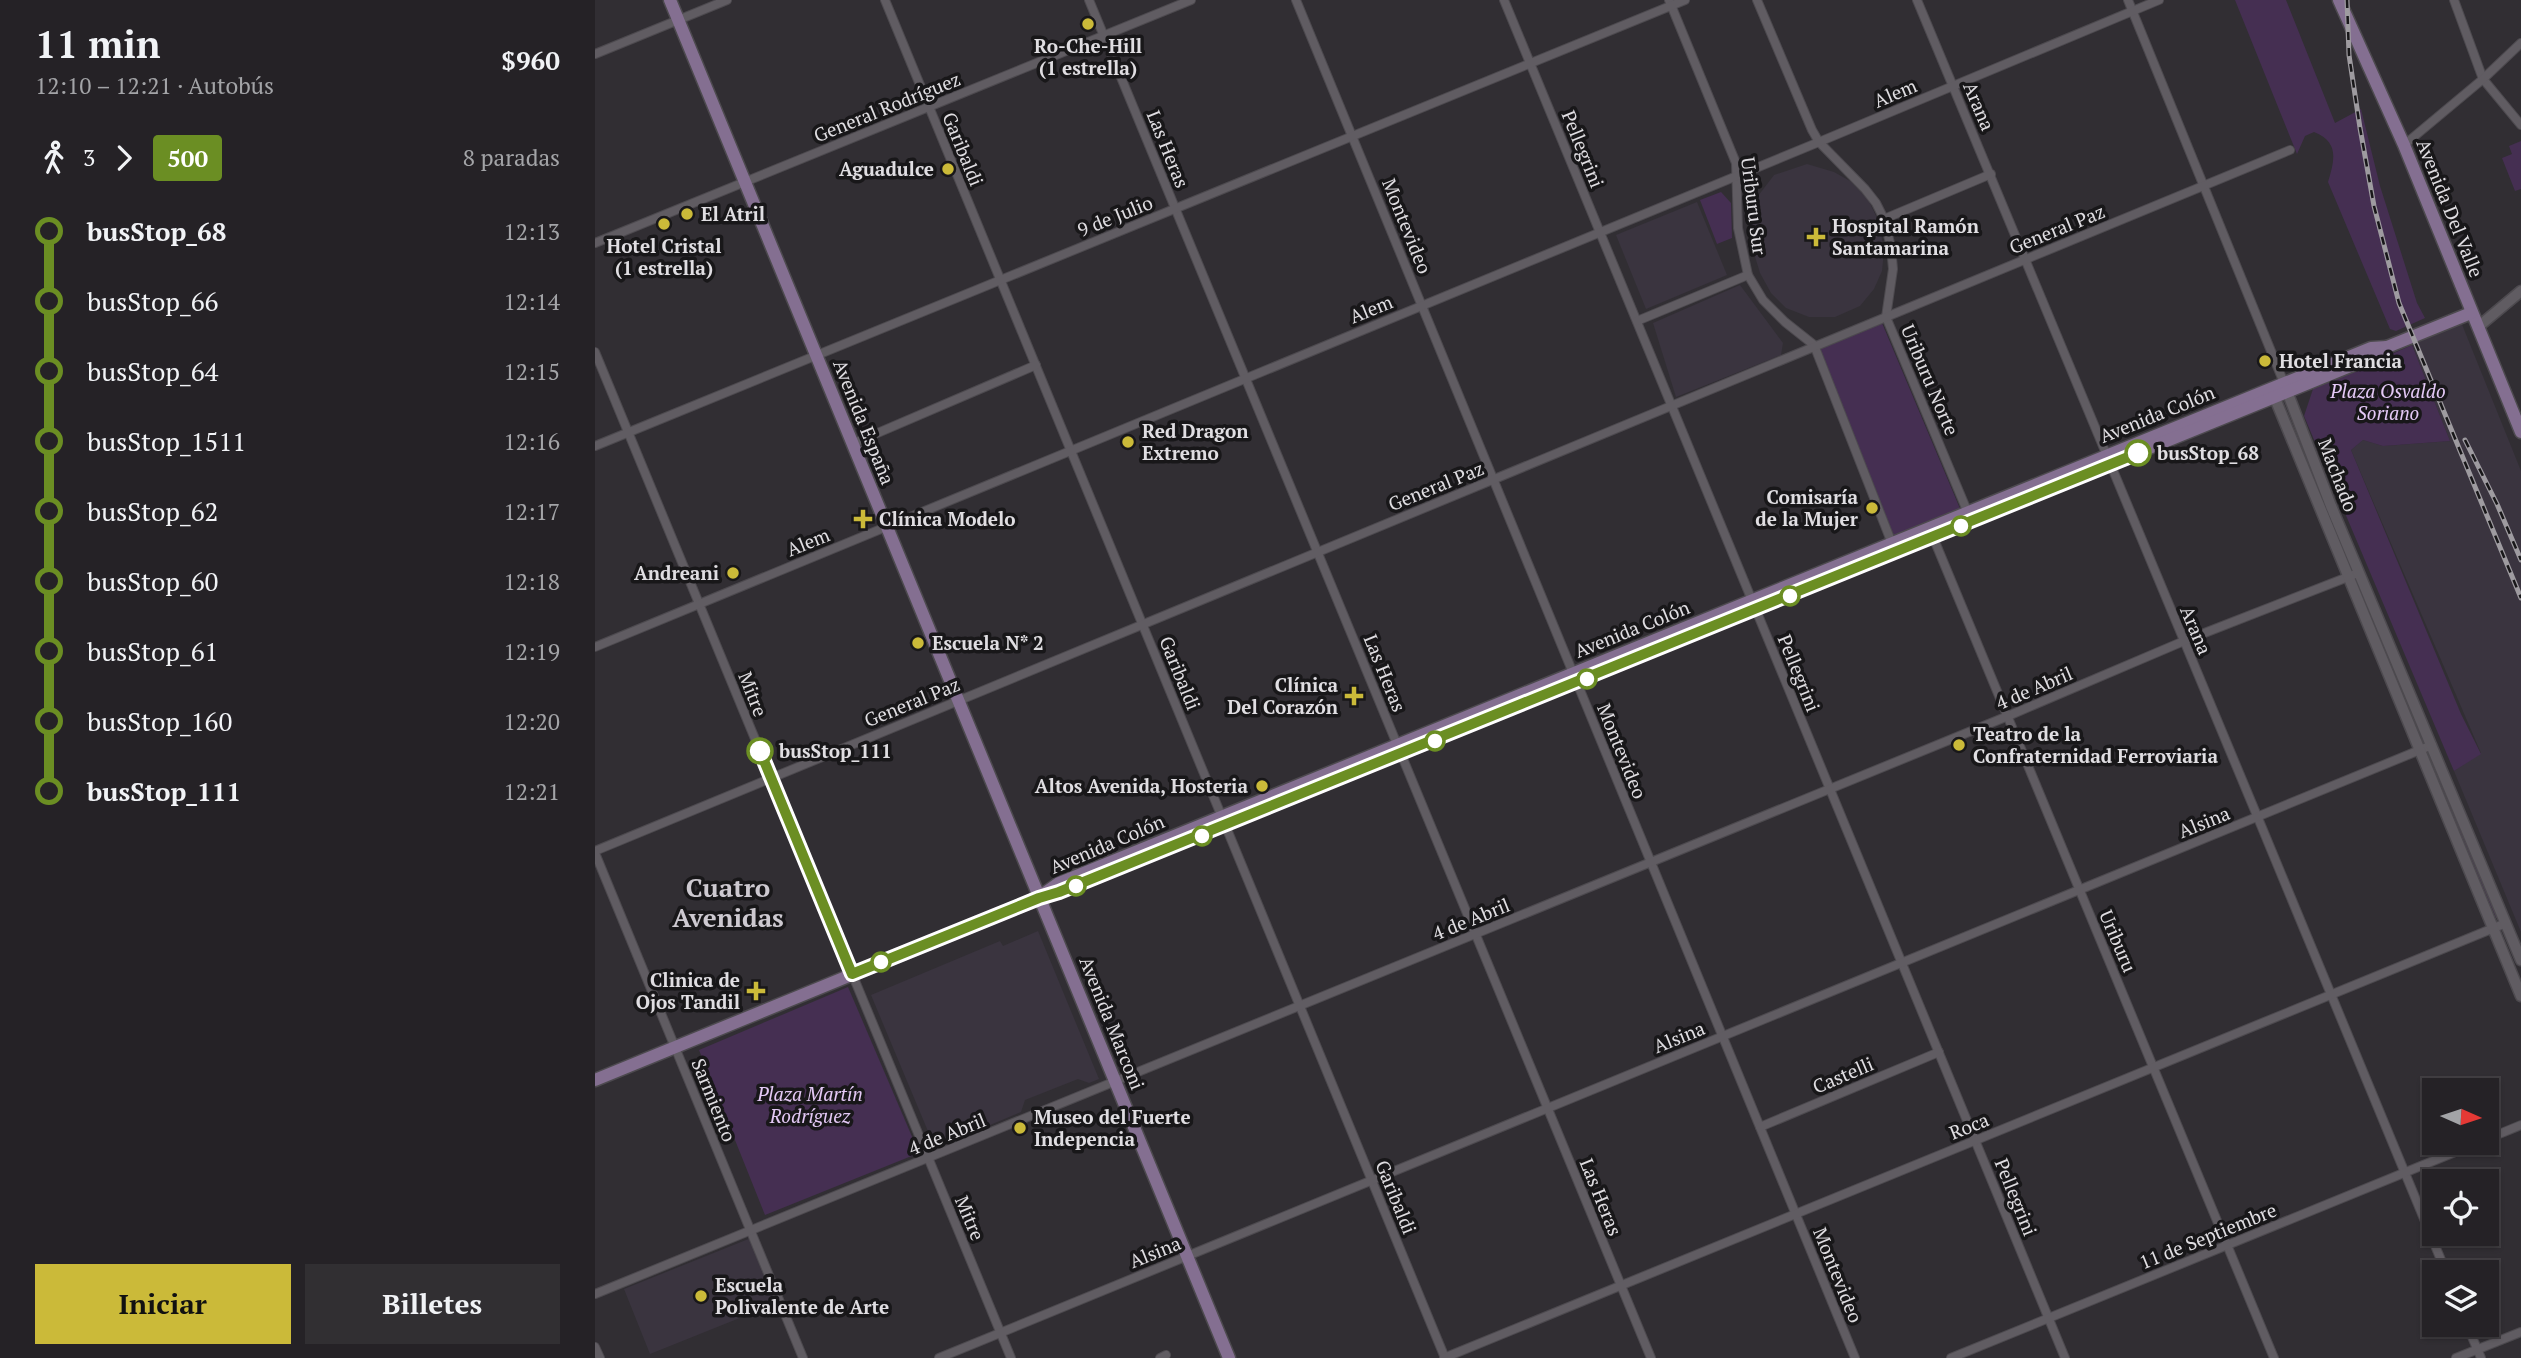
<!DOCTYPE html>
<html lang="es">
<head>
<meta charset="utf-8">
<style>
	:root { --surface:#252226; --page:#312f32; --text:#f1f3f6; --muted:#a3a4a7; --line:#423f43; --accent:#cbba39 }
	body { margin:0; font-family:"PT Serif",serif; background:var(--page); color:var(--text); height:100vh; display:flex; flex-direction:column; font-size:26px; white-space:nowrap }
	* { box-sizing:border-box; margin:0 }
	p { font-size:23px; color:var(--muted) }
	.icon { flex:none; width:38px; height:38px; fill:none; stroke:currentColor; stroke-width:2; stroke-linecap:round; stroke-linejoin:round }
	.map { position:relative; flex:1; overflow:hidden }
	.sheet { display:flex; flex-direction:column; background:var(--surface); width:595px }
	.sheet>* { flex:none }
	.badge { padding:0 14px; border-radius:5px; font-size:24px; line-height:46px }
	.needle { width:46px; rotate:93deg }
	.buttons { position:absolute; left:1827px; top:1078px; display:grid; gap:14px }
	.buttons a { display:grid; place-items:center; width:77px; height:77px; border-radius:0px; background:var(--surface); box-shadow:0 2px 5px #0004,0 0 0 2px var(--line); font-size:35px }
	.map>.badge { position:absolute; translate:-50% -50%; box-shadow:0 0 0 4px #fff }
	.legs { display:flex; align-items:center; gap:10px; height:77px; padding:0 35px; font-size:23px }
	.legs p { margin-inline-start:auto }
	.headline { display:flex; align-items:center; justify-content:space-between; height:119px; padding:0 35px }
	h1 { font-size:38px; font-weight:800; line-height:52px }
	.cta { display:flex; gap:14px; margin-top:auto; padding:14px 35px }
	.cta a { flex:1; height:80px; border-radius:0px; background:var(--accent); color:#111; font-size:28px; font-weight:800; line-height:80px; text-align:center }
	.cta a+a { background:var(--page); color:var(--text) }
	ul { padding:0 35px; list-style:none }
	li { display:flex; align-items:center; gap:24px; height:70px; font-size:26px }
	li i { display:grid; place-items:center; width:10px; height:100%; margin:0 9px; background:currentColor }
	li i::after { content:''; width:18px; height:18px; margin:-9px; border:5px solid; border-radius:50%; background:var(--surface) }
	li p { margin-inline-start:auto }
	li:first-child i { background:linear-gradient(#0000 50%,currentColor 0) }
	li:last-child i { background:linear-gradient(currentColor 50%,#0000 0) }
	main { display:flex; flex:1; min-height:0 }
	.map>svg:first-child { display:block }
	.built { fill:#3a343f }
	.green { fill:#452f52 }
	.lines { fill:none; stroke-linecap:round; stroke-linejoin:round }
	.minor-casing { stroke:#4d4a4f; stroke-width:10 }
	.tertiary-casing { stroke:#4d4a4f; stroke-width:13 }
	.secondary-casing { stroke:#4d4a4f; stroke-width:15 }
	.minor { stroke:#605c62; stroke-width:8 }
	.tertiary { stroke:#605c62; stroke-width:10 }
	.secondary { stroke:#846f91; stroke-width:12 }
	.rail-casing { stroke:#9e9ba0; stroke-width:5 }
	.rail { stroke:#181719; stroke-width:2.5; stroke-dasharray:8; stroke-linecap:butt }
	.line-1-casing { stroke:#fff; stroke-width:16 }
	.line-1 { stroke:#6b8e23; stroke-width:10 }
	.poi-dot { fill:#cbba39; stroke:#181719; stroke-width:2.5 }
	.stop-1-dot { fill:#fff; stroke:#6b8e23; stroke-width:3.5 }
	.labels { text-anchor:middle; stroke-width:7; stroke-linejoin:round; paint-order:stroke }
	.poi-label { font-size:19px; font-weight:bold; fill:#e0dee2; stroke:#181719; text-anchor:start }
	.street-label { font-size:19px; fill:#e0dee2; stroke:#181719 }
	.park-label { font-size:19px; font-style:italic; fill:#e4c9f6; stroke:#181719 }
	.stop-label { font-size:19px; font-weight:bold; fill:#e0dee2; stroke:#181719; text-anchor:start }
	.district-label { font-size:26px; font-weight:bold; fill:#cdc9d0; stroke:#181719 }
</style>
</head>
<body>
<main>
<section class="sheet">
<div class="headline"><div><h1>11 min</h1><p>12:10 – 12:21 · Autobús</p></div><b>$960</b></div>
<div class="legs"><svg class="icon" aria-label="walk" viewBox="0 0 24 24"><circle cx="13" cy="4" r="2"/><path d="M13 8l-2 6 4 7M11 14l-3 7M7 12l3-4h3l4 4"/></svg>3<svg class="icon" aria-label="forward" viewBox="0 0 24 24"><path d="M9 5l7 7-7 7"/></svg><b class="badge" style="background:#6b8e23;color:#fff">500</b><p>8 paradas</p></div>
<ul>
<li><i style="color:#6b8e23"></i><b>busStop_68</b><p>12:13</p></li>
<li><i style="color:#6b8e23"></i><span>busStop_66</span><p>12:14</p></li>
<li><i style="color:#6b8e23"></i><span>busStop_64</span><p>12:15</p></li>
<li><i style="color:#6b8e23"></i><span>busStop_1511</span><p>12:16</p></li>
<li><i style="color:#6b8e23"></i><span>busStop_62</span><p>12:17</p></li>
<li><i style="color:#6b8e23"></i><span>busStop_60</span><p>12:18</p></li>
<li><i style="color:#6b8e23"></i><span>busStop_61</span><p>12:19</p></li>
<li><i style="color:#6b8e23"></i><span>busStop_160</span><p>12:20</p></li>
<li><i style="color:#6b8e23"></i><b>busStop_111</b><p>12:21</p></li>
</ul>
<div class="cta"><a>Iniciar</a><a>Billetes</a></div>
</section>
<div class="map">
<svg width="1926" height="1358" viewBox="0 0 1926 1358">
	<rect width="100%" height="100%" fill="#312e33"/>
	<g class="built">
		<polygon points="1212,164 1239,172 1255,181 1273,199 1284,222 1289,251 1287,271 1279,289 1265,306 1240,317 1214,317 1191,308 1176,293 1165,273 1158,250 1153,225 1160,200 1179,175"/>
		<polygon points="1102,202 1132,275 1051,309 1021,235"/>
		<polygon points="1145,285 1188,343 1186,355 1081,397 1058,323"/>
		<polygon points="1866,322 1926,471 1926,932 1859,771 1886,753 1756,450 1768,440 1788,446 1855,441 1817,345"/>
		<polygon points="443,931 504,1079 494,1083 483,1079 430,1100 426,1112 340,1148 276,995 405,941 408,946"/>
		<polygon points="156,1238 182,1303 55,1354 29,1289"/>
	</g>
	<g class="green">
		<path d="M1640 0H1691L1740 123 1766 109 1785 186 1822 303 1830 318 1801 331 1795 329 1733 182C1740 159 1744 142 1719 132L1710 136 1702 154Z"/>
		<polygon points="1926,141 1926,189 1920,191 1907,158 1917,154 1914,146"/>
		<polygon points="1126,192 1136,203 1137,238 1122,244 1105,200"/>
		<polygon points="1287,323 1366,511 1300,539 1225,349"/>
		<polygon points="1817,345 1855,441 1788,446 1768,440 1756,450 1866,714 1886,754 1859,771 1709,416 1718,389"/>
		<polygon points="1835,754 1904,917 1901,918 1832,755"/>
		<polygon points="253,987 324,1153 170,1215 104,1050"/>
	</g>
	<g class="lines">
		<g class="minor-casing">
			<g id="minor">
				<polyline points="290,0 850,1358"/>
				<polyline points="494,0 1056,1358"/>
				<polyline points="701,0 1260,1358"/>
				<polyline points="909,0 1470,1358"/>
				<polyline points="1074,0 1141,163 1143,228 1153,275 1168,300 1190,322 1219,345 1298,546"/>
				<polyline points="1162,0 1217,130 1224,142 1270,189 1281,203 1289,219 1296,247 1298,269 1291,317 1373,513"/>
				<path d="M1322 0C1497 425 1677 847 1851 1272"/>
				<polyline points="1533,0 1689,383"/>
				<polyline points="1859,0 1888,79 1926,125"/>
				<polyline points="0,54 132,0"/>
				<polyline points="1809,145 1888,79 1926,43"/>
				<polyline points="1289,219 1396,174"/>
				<polyline points="0,243 596,0"/>
				<polyline points="1042,321 1153,275"/>
				<polyline points="0,352 416,1358"/>
				<polyline points="257,444 441,365"/>
				<polyline points="0,446 1090,0"/>
				<polyline points="1338,537 1679,1358"/>
				<polyline points="0,647 1224,142 1564,0"/>
				<polyline points="0,851 1695,150"/>
				<polyline points="0,853 208,1358"/>
				<polyline points="1165,1127 1344,1052"/>
				<polyline points="1892,1139 1926,1125"/>
				<polyline points="0,1294 1413,716 1589,641 1758,575"/>
				<polyline points="1872,1325 1886,1358"/>
				<polyline points="0,1347 5,1358"/>
				<polyline points="344,1358 1837,745"/>
				<polyline points="565,1358 571,1355"/>
				<polyline points="849,1358 1911,923"/>
				<polyline points="1356,1358 1882,1143"/>
				<polyline points="1861,1358 1926,1332"/>
			</g>
		</g>
		<g class="tertiary-casing">
			<g id="tertiary">
				<polyline points="1883,327 1926,291"/>
				<polyline points="1690,386 1736,506 1926,960"/>
				<polyline points="1677,391 1926,996"/>
			</g>
		</g>
		<g class="secondary-casing">
			<g id="secondary">
				<polyline points="75,0 634,1358"/>
				<polyline points="1744,0 1809,145 1926,432"/>
				<polyline points="450,893 464,883 1776,348 1792,347"/>
				<polyline points="0,1080 444,898 464,892 1780,356 1792,347 1876,313"/>
			</g>
		</g>
		<use href="#minor" class="minor"/>
		<use href="#tertiary" class="tertiary"/>
		<use href="#secondary" class="secondary"/>
		<g class="rail-casing">
			<g id="rail">
				<polyline points="1752,0 1754,55 1765,128 1779,206 1804,303 1926,598"/>
				<polyline points="1870,440 1902,504 1926,560"/>
			</g>
		</g>
		<use href="#rail" class="rail"/>
	</g>
	<g class="lines">
		<g class="line-1-casing">
			<polyline id="line-1" points="165,751 257,974 444,898 464,892 1543,453"/>
		</g>
		<use href="#line-1" class="line-1"/>
	</g>
	<g class="poi-dot">
		<circle cx="493" cy="24" r="7"/>
		<circle cx="353" cy="169" r="7"/>
		<circle cx="92" cy="214" r="7"/>
		<circle cx="69" cy="224" r="7"/>
		<path d="M1217.5 226.5h7v7h7v7h-7v7h-7v-7h-7v-7h7z"/>
		<circle cx="1670" cy="361" r="7"/>
		<circle cx="533" cy="442" r="7"/>
		<circle cx="1277" cy="508" r="7"/>
		<path d="M264.5 508.5h7v7h7v7h-7v7h-7v-7h-7v-7h7z"/>
		<circle cx="138" cy="573" r="7"/>
		<circle cx="323" cy="643" r="7"/>
		<path d="M755.5 685.5h7v7h7v7h-7v7h-7v-7h-7v-7h7z"/>
		<circle cx="1364" cy="745" r="7"/>
		<circle cx="667" cy="786" r="7"/>
		<path d="M157.5 980.5h7v7h7v7h-7v7h-7v-7h-7v-7h7z"/>
		<circle cx="425" cy="1128" r="7"/>
		<circle cx="106" cy="1296" r="7"/>
	</g>
	<g class="stop-1-dot">
		<circle cx="1543" cy="453" r="12"/>
		<circle cx="1366" cy="526" r="9"/>
		<circle cx="1195" cy="596" r="9"/>
		<circle cx="992" cy="679" r="9"/>
		<circle cx="840" cy="741" r="9"/>
		<circle cx="165" cy="751" r="12"/>
		<circle cx="607" cy="836" r="9"/>
		<circle cx="481" cy="886" r="9"/>
		<circle cx="286" cy="962" r="9"/>
	</g>
	<g class="labels">
		<g class="poi-label">
			<text x="493" y="53" text-anchor="middle">Ro-Che-Hill<tspan x="493" dy="22">(1 estrella)</tspan></text>
			<text x="339" y="176" text-anchor="end">Aguadulce</text>
			<text x="106" y="221">El Atril</text>
			<text x="1237" y="233">Hospital Ramón<tspan x="1237" dy="22">Santamarina</tspan></text>
			<text x="69" y="253" text-anchor="middle">Hotel Cristal<tspan x="69" dy="22">(1 estrella)</tspan></text>
			<text x="1684" y="368">Hotel Francia</text>
			<text x="547" y="438">Red Dragon<tspan x="547" dy="22">Extremo</tspan></text>
			<text x="1263" y="504" text-anchor="end">Comisaría<tspan x="1263" dy="22">de la Mujer</tspan></text>
			<text x="284" y="526">Clínica Modelo</text>
			<text x="124" y="580" text-anchor="end">Andreani</text>
			<text x="337" y="650">Escuela N* 2</text>
			<text x="743" y="692" text-anchor="end">Clínica<tspan x="743" dy="22">Del Corazón</tspan></text>
			<text x="1378" y="741">Teatro de la<tspan x="1378" dy="22">Confraternidad Ferroviaria</tspan></text>
			<text x="653" y="793" text-anchor="end">Altos Avenida, Hosteria</text>
			<text x="145" y="987" text-anchor="end">Clinica de<tspan x="145" dy="22">Ojos Tandil</tspan></text>
			<text x="439" y="1124">Museo del Fuerte<tspan x="439" dy="22">Indepencia</tspan></text>
			<text x="120" y="1292">Escuela<tspan x="120" dy="22">Polivalente de Arte</tspan></text>
		</g>
		<g class="street-label">
			<text transform="translate(1300 93) rotate(-23)" y="7">Alem</text>
			<text transform="translate(1384 106) rotate(67)" y="7">Arana</text>
			<text transform="translate(292 107) rotate(-22)" y="7">General Rodríguez</text>
			<text transform="translate(368 149) rotate(68)" y="7">Garibaldi</text>
			<text transform="translate(573 149) rotate(68)" y="7">Las Heras</text>
			<text transform="translate(988 149) rotate(68)" y="7">Pellegrini</text>
			<text transform="translate(1159 206) rotate(83)" y="7">Uriburu Sur</text>
			<text transform="translate(1855 208) rotate(68)" y="7">Avenida Del Valle</text>
			<text transform="translate(520 216) rotate(-22)" y="7">9 de Julio</text>
			<text transform="translate(812 226) rotate(68)" y="7">Montevideo</text>
			<text transform="translate(1462 229) rotate(-22)" y="7">General Paz</text>
			<text transform="translate(776 309) rotate(-22)" y="7">Alem</text>
			<text transform="translate(1335 380) rotate(67)" y="7">Uriburu Norte</text>
			<text transform="translate(1562 414) rotate(-22)" y="7">Avenida Colón</text>
			<text transform="translate(269 422) rotate(68)" y="7">Avenida España</text>
			<text transform="translate(1743 475) rotate(69)" y="7">Machado</text>
			<text transform="translate(841 486) rotate(-22)" y="7">General Paz</text>
			<text transform="translate(213 542) rotate(-22)" y="7">Alem</text>
			<text transform="translate(1037 629) rotate(-22)" y="7">Avenida Colón</text>
			<text transform="translate(1601 630) rotate(67)" y="7">Arana</text>
			<text transform="translate(585 673) rotate(68)" y="7">Garibaldi</text>
			<text transform="translate(790 673) rotate(68)" y="7">Las Heras</text>
			<text transform="translate(1204 673) rotate(68)" y="7">Pellegrini</text>
			<text transform="translate(1439 688) rotate(-23)" y="7">4 de Abril</text>
			<text transform="translate(158 694) rotate(68)" y="7">Mitre</text>
			<text transform="translate(317 702) rotate(-22)" y="7">General Paz</text>
			<text transform="translate(1027 751) rotate(68)" y="7">Montevideo</text>
			<text transform="translate(1609 822) rotate(-22)" y="7">Alsina</text>
			<text transform="translate(512 844) rotate(-23)" y="7">Avenida Colón</text>
			<text transform="translate(876 919) rotate(-22)" y="7">4 de Abril</text>
			<text transform="translate(1523 941) rotate(67)" y="7">Uriburu</text>
			<text transform="translate(517 1023) rotate(68)" y="7">Avenida Marconi</text>
			<text transform="translate(1084 1037) rotate(-22)" y="7">Alsina</text>
			<text transform="translate(1248 1075) rotate(-23)" y="7">Castelli</text>
			<text transform="translate(119 1100) rotate(68)" y="7">Sarmiento</text>
			<text transform="translate(1374 1126) rotate(-22)" y="7">Roca</text>
			<text transform="translate(352 1134) rotate(-22)" y="7">4 de Abril</text>
			<text transform="translate(801 1197) rotate(68)" y="7">Garibaldi</text>
			<text transform="translate(1006 1197) rotate(68)" y="7">Las Heras</text>
			<text transform="translate(1421 1197) rotate(68)" y="7">Pellegrini</text>
			<text transform="translate(375 1218) rotate(67)" y="7">Mitre</text>
			<text transform="translate(1613 1236) rotate(-22)" y="7">11 de Septiembre</text>
			<text transform="translate(560 1252) rotate(-22)" y="7">Alsina</text>
			<text transform="translate(1243 1275) rotate(68)" y="7">Montevideo</text>
		</g>
		<g class="park-label">
			<text x="1793" y="398">Plaza Osvaldo<tspan x="1793" dy="22">Soriano</tspan></text>
			<text x="215" y="1101">Plaza Martín<tspan x="215" dy="22">Rodríguez</tspan></text>
		</g>
		<g class="stop-label">
			<text x="1562" y="460">busStop_68</text>
			<text x="184" y="758">busStop_111</text>
		</g>
		<g class="district-label">
			<text x="133" y="897">Cuatro<tspan x="133" dy="30">Avenidas</tspan></text>
		</g>
	</g>
</svg>
<div class="buttons">
<a><svg class="needle" viewBox="-14 -14 28 28"><path d="M0-13l5 13h-10z" fill="#e53935"/><path d="M0 13l5-13h-10z" fill="#a3a4a7"/></svg></a>
<a><svg class="icon" aria-label="locate" viewBox="0 0 24 24"><circle cx="12" cy="12" r="6"/><path d="M12 2v4M12 18v4M2 12h4M18 12h4"/></svg></a>
<a><svg class="icon" aria-label="layers" viewBox="0 0 24 24"><path d="M12 4l9 5-9 5-9-5zM3 14l9 5 9-5"/></svg></a>
</div>
</div>
</main>
</body>
</html>
